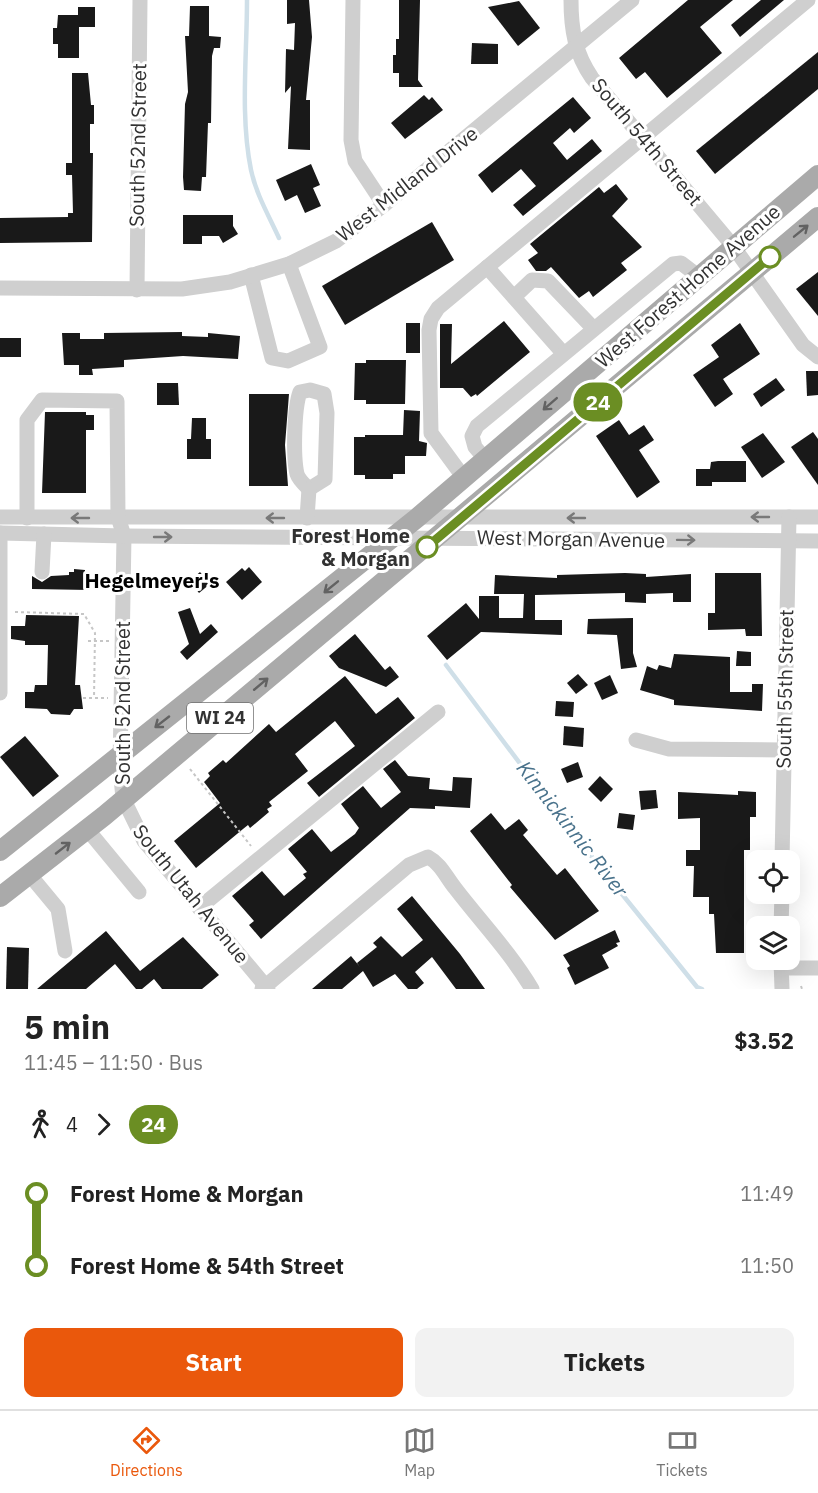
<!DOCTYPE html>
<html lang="en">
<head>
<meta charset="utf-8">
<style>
	:root { --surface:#fff; --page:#f2f2f2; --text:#222; --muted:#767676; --line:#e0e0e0; --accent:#ea580c }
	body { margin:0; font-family:"IBM Plex Sans",sans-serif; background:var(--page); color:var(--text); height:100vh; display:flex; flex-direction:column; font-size:22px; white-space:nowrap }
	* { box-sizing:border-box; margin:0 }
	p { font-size:20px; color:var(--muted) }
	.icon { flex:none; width:33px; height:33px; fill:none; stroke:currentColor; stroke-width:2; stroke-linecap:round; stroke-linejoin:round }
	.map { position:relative; height:989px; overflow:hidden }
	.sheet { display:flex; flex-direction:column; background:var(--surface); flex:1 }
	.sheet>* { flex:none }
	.badge { padding:0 12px; border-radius:20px; font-size:21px; line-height:39px }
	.controls { position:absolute; left:746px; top:850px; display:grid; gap:12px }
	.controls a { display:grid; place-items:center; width:54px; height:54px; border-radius:12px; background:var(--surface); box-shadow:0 6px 24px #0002; font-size:30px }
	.map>.badge { position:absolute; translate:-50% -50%; box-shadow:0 0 0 3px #fff }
	.legs { display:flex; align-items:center; gap:9px; height:66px; padding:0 24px; font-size:20px }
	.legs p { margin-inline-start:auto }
	.head { display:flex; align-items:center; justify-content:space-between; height:102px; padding:0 24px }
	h1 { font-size:33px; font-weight:700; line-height:45px }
	.cta { display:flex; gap:12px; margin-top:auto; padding:12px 24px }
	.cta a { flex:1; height:69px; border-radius:12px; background:var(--accent); color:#fff; font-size:24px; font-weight:700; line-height:69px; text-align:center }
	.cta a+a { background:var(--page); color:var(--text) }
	ul { padding:0 24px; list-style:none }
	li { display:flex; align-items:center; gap:21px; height:72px; font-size:22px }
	li i { display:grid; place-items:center; width:9px; height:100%; margin:0 8px; background:currentColor }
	li i::after { content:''; width:15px; height:15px; margin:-8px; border:4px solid; border-radius:50%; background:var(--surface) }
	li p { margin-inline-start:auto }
	li:first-child i { background:linear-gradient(#0000 50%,currentColor 0) }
	li:last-child i { background:linear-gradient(currentColor 50%,#0000 0) }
	.tabs { display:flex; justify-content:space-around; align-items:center; height:84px; border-top:2px solid var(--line); background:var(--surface); font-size:16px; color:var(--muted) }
	.tabs a { display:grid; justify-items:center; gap:3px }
	.tabs .on { color:var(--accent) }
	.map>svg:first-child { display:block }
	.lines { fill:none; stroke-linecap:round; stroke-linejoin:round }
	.stream { stroke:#cfdfe8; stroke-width:4.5 }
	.building { fill:#191919 }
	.path { stroke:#c6c6c6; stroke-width:2; stroke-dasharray:3 3; stroke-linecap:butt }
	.minor { stroke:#cfcfcf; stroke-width:15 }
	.major { stroke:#aaa; stroke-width:20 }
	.oneway { stroke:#626262 }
	.oneway2 { stroke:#797979 }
	.line-1-casing { stroke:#fff; stroke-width:14 }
	.line-1 { stroke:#6b8e23; stroke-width:9 }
	.stop-1-dot { fill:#fff; stroke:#6b8e23; stroke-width:3 }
	.labels { text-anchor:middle; stroke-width:6; stroke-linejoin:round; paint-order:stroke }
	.shield { fill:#fff; stroke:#707070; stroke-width:1.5 }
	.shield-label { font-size:18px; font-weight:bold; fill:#323232 }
	.street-label { font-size:20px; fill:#323232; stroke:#fff }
	.stop-label { font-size:20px; font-weight:bold; fill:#323232; stroke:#fff; text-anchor:end }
	.neighbourhood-label { font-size:21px; font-weight:bold; fill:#000; stroke:#fff }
	.water-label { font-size:21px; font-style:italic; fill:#49728b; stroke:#fff }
</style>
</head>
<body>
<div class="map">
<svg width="818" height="989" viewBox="0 0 818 989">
	<rect width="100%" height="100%" fill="#fff"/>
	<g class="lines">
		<g class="stream">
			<path d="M247 0C247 55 240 116 251 170 256 194 269 216 279 238"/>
			<polyline points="446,665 567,826 697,987 702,989"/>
		</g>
	</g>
	<g class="building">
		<polygon points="287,0 309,0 312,37 306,100 310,100 310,150 288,149 291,86 285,93 286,49 294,50 295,23 287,24"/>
		<polygon points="399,0 420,0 418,80 423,87 399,87 399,73 393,73 393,55 396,55 396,39 399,39"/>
		<polygon points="688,0 733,0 700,27 722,53 667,98 645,72 636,79 619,58"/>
		<polygon points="761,0 784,0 740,37 731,25"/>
		<polygon points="519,1 540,28 518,46 488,7"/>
		<polygon points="190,6 209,6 209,36 221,37 220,48 214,48 212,56 211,123 208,123 206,177 202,177 201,191 184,190 183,177 185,104 188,92 185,36 189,36"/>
		<polygon points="78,7 95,7 95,27 79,27 79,58 58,58 58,44 53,44 53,28 57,28 58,15 78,15"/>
		<polygon points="472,43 498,44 498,64 471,64"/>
		<polygon points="818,52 818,89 715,174 696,151"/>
		<polygon points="72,73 88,73 91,105 94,105 94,124 90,124 90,153 93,153 92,242 0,243 0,218 68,217 68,213 73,213 72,175 66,175 66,163 72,163"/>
		<polygon points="424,95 429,100 432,97 443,110 405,139 391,123"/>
		<polygon points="573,97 591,118 574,133 570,128 553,143 567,160 592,139 602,151 523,216 513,205 536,186 521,169 492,193 478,175"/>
		<polygon points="311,164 320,185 313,188 321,206 305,213 297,195 285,201 276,180"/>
		<polygon points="616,184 628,199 612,216 642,247 621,263 627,270 593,297 589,291 579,298 551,267 546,271 536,271 528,260 538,253 530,244 599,187 604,193"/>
		<polygon points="183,215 233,215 233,226 238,234 223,243 219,236 202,236 202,244 183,244"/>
		<polygon points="432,222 454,260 345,325 322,286"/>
		<polygon points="818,272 818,316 796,289"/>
		<polygon points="504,321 530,352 477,396 476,394 471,397 463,388 440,388 440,324 452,324 451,364"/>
		<rect x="406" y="323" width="14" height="30"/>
		<polygon points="740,323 760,354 723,379 733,394 715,407 693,375 719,357 711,345"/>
		<polygon points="182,332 182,336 208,337 208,333 240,336 238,359 183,356 124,360 124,367 92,369 93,375 79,375 79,365 64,365 62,333 80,333 80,339 104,339 104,333"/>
		<rect x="0" y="338" width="21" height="19"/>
		<polygon points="366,360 406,360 405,404 366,404 366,400 354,400 355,363 366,363"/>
		<polygon points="806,371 818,371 818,395 807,396"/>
		<polygon points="776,378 785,390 761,407 753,394"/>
		<polygon points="157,383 178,383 179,405 157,405"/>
		<polygon points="249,394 289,394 285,445 288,486 249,486"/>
		<polygon points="404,410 420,411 419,441 427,443 426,456 405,456 405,474 393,474 393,479 365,479 365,475 354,475 354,437 365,437 365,435 403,435"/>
		<polygon points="45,412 86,412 86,415 94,415 94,430 86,430 86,493 42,493"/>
		<polygon points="192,418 206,418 206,439 211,439 211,459 187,459 187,439 191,439"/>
		<polygon points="619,420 629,435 644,425 654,440 639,450 660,482 637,498 596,436"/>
		<polygon points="813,432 818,439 818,485 791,447"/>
		<polygon points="763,433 785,462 762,478 741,447"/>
		<polygon points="718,461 746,461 746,482 712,482 712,486 696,486 696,469 710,469 711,462"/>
		<polygon points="249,567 262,582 242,600 226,582 242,568 245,571"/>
		<polygon points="74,569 85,570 85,577 90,577 89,590 32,589 32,576 42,582 51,576 69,575 69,572 74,572"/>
		<polygon points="200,572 210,584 199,593 190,581"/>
		<polygon points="625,573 646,574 646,577 691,574 691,602 673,602 673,593 646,594 646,603 625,602 625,593 535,595 535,620 562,620 562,635 481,632 447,660 427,636 466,603 479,619 479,596 499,596 499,618 523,618 524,594 494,594 495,575 557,578 557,575"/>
		<polygon points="715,573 761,573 762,636 746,636 745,629 708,630 708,613 715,613"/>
		<polygon points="190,608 200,634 211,624 218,632 187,660 180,652 189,644 178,612"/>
		<polygon points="26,615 79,616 75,685 80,685 83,709 74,709 70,715 51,714 47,709 25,708 25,692 34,692 35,685 47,685 48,645 25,645 25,641 11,639 11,626 25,626"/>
		<polygon points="633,618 633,653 637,667 621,669 617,635 587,634 588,619"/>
		<polygon points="355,634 385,670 390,666 399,677 386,687 339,668 329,656"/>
		<polygon points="737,651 751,652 751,666 736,666"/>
		<polygon points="674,654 730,657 730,692 752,692 752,684 763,684 762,711 674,705 674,700 640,690 647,666 657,670 659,665 671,668"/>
		<polygon points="578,674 588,685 576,694 567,683"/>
		<polygon points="610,675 618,693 602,700 594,683"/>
		<polygon points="345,676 376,714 398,697 415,718 319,797 307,783 355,746 335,721 295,754 308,771 269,802 272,806 267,809 269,812 250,828 248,825 243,829 196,868 174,841 220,803 204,782 210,776 208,773 223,760 226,763 269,724 276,732"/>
		<polygon points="556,701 574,702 573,717 555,716"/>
		<polygon points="564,726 584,728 583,747 563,745"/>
		<polygon points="25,736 59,776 33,797 0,757"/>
		<polygon points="395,760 408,776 430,778 429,789 452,791 453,777 472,778 470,808 435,806 435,809 410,808 261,939 249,925 254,921 232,896 262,871 284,896 306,878 303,874 307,872 288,849 312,829 331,852 355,834 359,828 341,804 363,786 381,808 401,792 383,769"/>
		<polygon points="578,762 583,777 567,783 561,769"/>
		<polygon points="600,776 613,789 601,802 588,789"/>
		<polygon points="656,790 658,808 641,810 639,791"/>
		<polygon points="738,791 756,792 756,817 750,817 750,850 744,850 744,953 716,953 714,914 709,914 709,897 693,897 694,866 686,866 686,850 700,850 700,818 678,819 678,792 738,795"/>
		<polygon points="491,813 505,830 519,819 528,830 523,835 557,875 565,868 599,911 555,940 510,887 512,885 470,831"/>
		<polygon points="619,813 635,815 633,830 617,828"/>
		<polygon points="412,896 460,954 485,989 456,989 432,957 415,972 424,983 417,989 408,989 395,974 373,987 363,971 342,989 312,989 351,956 360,967 357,963 377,947 373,943 381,936 402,957 423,940 397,909"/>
		<polygon points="615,930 620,942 616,943 618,946 602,955 609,968 575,985 567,968 570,966 563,955"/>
		<polygon points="106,931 140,971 183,937 219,975 202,989 162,989 154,979 142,989 136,989 115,964 86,989 37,989"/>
		<polygon points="7,947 29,948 28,989 6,989"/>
	</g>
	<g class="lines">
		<g class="path">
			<polyline points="15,612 84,614 95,633 94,698"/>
			<polyline points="88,641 109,641"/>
			<polyline points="83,698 108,698"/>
			<polyline points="190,769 251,846"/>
			<polyline points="801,986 802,989"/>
		</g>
		<g class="minor">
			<polyline points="353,0 351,140 355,161 384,205"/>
			<path d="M571 0C571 30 575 53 592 78L733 246 803 345 818 357"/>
			<polyline points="487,267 563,353"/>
			<polyline points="251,275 272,358 288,361 320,347 289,264"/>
			<polyline points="0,288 182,289 230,282 289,264 336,241 384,205 632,0"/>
			<polyline points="137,290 140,0"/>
			<polyline points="514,297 532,280 548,281 593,328"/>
			<path d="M310 390 324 394 327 413 325 479 309 489C304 484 299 480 297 474 293 457 294 408 300 392Z"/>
			<polyline points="486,460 475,447 472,436 477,426 673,264 681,263 698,276"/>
			<polyline points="464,478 431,433 429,330 431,319 438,308 808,0"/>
			<polyline points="0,517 818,517"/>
			<polyline points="27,518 27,420 42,400 117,401 118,517 124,536 120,768 123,798 144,841 268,989"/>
			<polyline points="307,518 309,489"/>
			<polyline points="0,533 124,536 818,541"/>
			<polyline points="42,572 44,534"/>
			<polyline points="0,693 0,533"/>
			<polyline points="636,740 669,749 783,750"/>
			<polyline points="87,829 139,892"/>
			<polyline points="782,861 789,517"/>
			<polyline points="29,874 58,909 65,951"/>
			<polyline points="199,908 438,712"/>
			<polyline points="781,927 782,894"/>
			<polyline points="781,960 782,989"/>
			<polyline points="781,968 818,968"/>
			<path d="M262 989 409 865 428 857C441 864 446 877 455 888 481 922 510 952 532 989"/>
		</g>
		<g class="major">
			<polyline points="0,851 417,518 818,175"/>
			<polyline points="0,897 104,816 818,217"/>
		</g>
	</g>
	<defs><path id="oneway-shaft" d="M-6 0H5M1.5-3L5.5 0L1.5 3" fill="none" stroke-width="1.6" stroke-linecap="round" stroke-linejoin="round" transform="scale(1.5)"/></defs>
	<g class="oneway">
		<use href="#oneway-shaft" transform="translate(801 231) rotate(-39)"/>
		<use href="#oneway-shaft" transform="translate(550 404) rotate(139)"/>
		<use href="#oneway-shaft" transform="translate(331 587) rotate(141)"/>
		<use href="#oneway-shaft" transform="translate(261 684) rotate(-40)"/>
		<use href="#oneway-shaft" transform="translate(162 722) rotate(142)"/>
		<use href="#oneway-shaft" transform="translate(63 848) rotate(-38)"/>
	</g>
	<g class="oneway2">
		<use href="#oneway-shaft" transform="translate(760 517) rotate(180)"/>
		<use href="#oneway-shaft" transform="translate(80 518) rotate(180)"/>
		<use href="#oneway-shaft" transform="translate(275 518) rotate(-180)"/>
		<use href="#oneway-shaft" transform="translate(576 518) rotate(180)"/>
		<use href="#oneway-shaft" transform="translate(163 537)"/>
		<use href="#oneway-shaft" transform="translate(686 540) rotate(1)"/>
	</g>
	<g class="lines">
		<g class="line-1-casing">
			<polyline id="line-1" points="427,547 770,257"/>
		</g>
		<use href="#line-1" class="line-1"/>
	</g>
	<g class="stop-1-dot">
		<circle cx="770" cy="257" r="10"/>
		<circle cx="427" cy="547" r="10"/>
	</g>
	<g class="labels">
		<rect class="shield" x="187" y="703" width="66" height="30" rx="4.5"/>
		<g class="shield-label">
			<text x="220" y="724">WI 24</text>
		</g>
		<g class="street-label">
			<text transform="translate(647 142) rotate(50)" y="7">South 54th Street</text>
			<text transform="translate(138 145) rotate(-89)" y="7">South 52nd Street</text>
			<text transform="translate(407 184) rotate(-38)" y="7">West Midland Drive</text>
			<text transform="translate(688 286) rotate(-41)" y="7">West Forest Home Avenue</text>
			<text transform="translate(571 539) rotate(1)" y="7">West Morgan Avenue</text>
			<text transform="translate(785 689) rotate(-89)" y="7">South 55th Street</text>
			<text transform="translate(123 703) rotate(-90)" y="7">South 52nd Street</text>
			<text transform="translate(191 894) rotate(51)" y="7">South Utah Avenue</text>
		</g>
		<g class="stop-label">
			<text x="410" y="543">Forest Home<tspan x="410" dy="23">&amp; Morgan</tspan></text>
		</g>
		<g class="neighbourhood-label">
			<text x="152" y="588">Hegelmeyer's</text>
		</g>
		<g class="water-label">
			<text transform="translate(572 829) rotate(52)" y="7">Kinnickinnic River</text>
		</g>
	</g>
</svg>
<div class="controls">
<a><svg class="icon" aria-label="locate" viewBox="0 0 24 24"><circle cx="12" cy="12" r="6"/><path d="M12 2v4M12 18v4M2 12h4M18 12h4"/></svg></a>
<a><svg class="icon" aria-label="layers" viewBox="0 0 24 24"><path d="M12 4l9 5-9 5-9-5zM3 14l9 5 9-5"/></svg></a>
</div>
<b class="badge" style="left:598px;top:402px;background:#6b8e23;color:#fff">24</b>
</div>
<section class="sheet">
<div class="head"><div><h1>5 min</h1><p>11:45 – 11:50 · Bus</p></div><b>$3.52</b></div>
<div class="legs"><svg class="icon" aria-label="walk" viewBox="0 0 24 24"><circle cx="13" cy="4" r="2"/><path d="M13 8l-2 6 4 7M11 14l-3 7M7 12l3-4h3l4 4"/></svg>4<svg class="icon" aria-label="forward" viewBox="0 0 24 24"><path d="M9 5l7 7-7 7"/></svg><b class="badge" style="background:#6b8e23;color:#fff">24</b></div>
<ul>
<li><i style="color:#6b8e23"></i><b>Forest Home &amp; Morgan</b><p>11:49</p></li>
<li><i style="color:#6b8e23"></i><b>Forest Home &amp; 54th Street</b><p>11:50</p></li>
</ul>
<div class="cta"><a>Start</a><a>Tickets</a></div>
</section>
<nav class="tabs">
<a class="on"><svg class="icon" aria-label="directions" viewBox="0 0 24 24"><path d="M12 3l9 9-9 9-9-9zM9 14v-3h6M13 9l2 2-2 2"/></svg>Directions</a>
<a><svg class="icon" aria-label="map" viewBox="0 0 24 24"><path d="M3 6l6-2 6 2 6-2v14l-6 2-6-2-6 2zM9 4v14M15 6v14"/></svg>Map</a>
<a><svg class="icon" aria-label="tickets" viewBox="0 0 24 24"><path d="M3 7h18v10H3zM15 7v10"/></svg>Tickets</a>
</nav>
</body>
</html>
